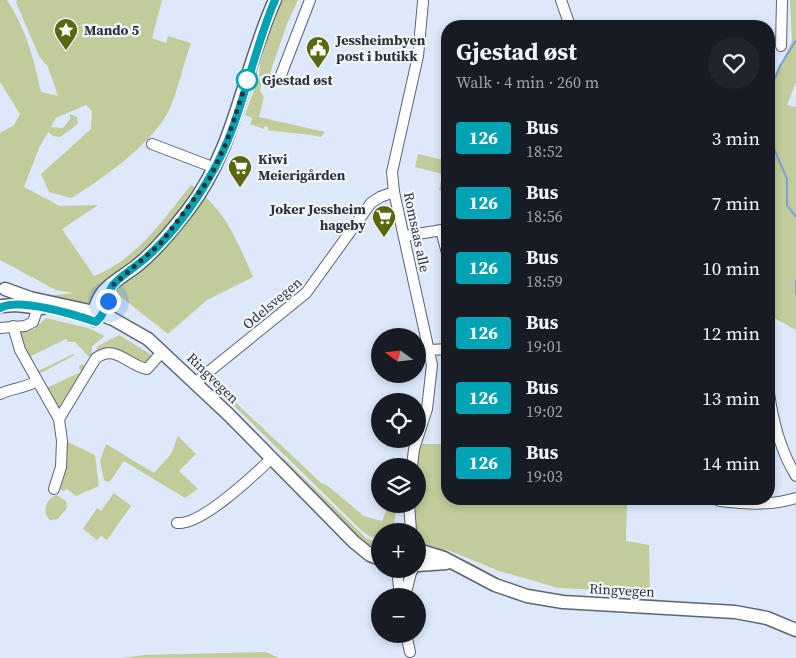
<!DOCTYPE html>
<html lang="en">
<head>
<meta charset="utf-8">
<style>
	:root { --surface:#171b24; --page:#20242c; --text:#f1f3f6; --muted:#9ea1a6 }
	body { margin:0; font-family:"Source Serif 4",serif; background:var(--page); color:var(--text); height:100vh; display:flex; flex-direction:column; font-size:19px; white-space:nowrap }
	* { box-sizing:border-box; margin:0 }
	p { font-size:16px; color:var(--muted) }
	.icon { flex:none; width:28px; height:28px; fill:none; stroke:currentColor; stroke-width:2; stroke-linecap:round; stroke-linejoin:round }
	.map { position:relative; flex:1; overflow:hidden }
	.sheet { position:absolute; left:441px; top:20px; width:334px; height:485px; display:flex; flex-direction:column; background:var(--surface); border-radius:20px; box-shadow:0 2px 8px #0003 }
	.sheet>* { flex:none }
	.badge { padding:0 10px; border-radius:4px; font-size:18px; line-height:32px }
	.needle { width:32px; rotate:285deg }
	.controls { position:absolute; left:371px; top:328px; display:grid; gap:10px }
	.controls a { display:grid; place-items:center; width:55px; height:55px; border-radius:50%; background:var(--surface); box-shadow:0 2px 8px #0003; font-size:25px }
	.you { position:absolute; width:25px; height:25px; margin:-12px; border:4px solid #fff; border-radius:50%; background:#1a73e8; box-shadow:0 0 0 8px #1a73e833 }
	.map>.badge { position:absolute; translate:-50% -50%; box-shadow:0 0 0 2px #fff }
	.round { display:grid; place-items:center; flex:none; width:52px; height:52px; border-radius:26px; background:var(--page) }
	.headline { display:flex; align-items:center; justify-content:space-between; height:85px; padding:0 15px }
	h1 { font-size:24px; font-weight:700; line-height:38px }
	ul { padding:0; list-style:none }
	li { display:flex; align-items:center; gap:15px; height:65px; padding:0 15px }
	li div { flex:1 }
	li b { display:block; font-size:19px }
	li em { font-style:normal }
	li .badge { min-width:55px; font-weight:700; text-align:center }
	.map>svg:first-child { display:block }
	.green { fill:#c1cc9a }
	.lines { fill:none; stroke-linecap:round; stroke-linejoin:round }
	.stream { stroke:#7da1d8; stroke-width:2 }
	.minor-casing { stroke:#5a6574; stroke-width:12 }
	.major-casing { stroke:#5a6574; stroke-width:15 }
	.minor { stroke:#fff; stroke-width:10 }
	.major { stroke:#fff; stroke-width:12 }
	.line-casing { stroke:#fff; stroke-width:11 }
	.line { stroke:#00a3b4; stroke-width:8 }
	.walk { stroke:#2d3138; stroke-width:5; stroke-dasharray:0 9 }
	.stop-dot { fill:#fff; stroke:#00a3b4; stroke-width:2.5 }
	.labels { text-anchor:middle; stroke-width:4.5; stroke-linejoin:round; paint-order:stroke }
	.poi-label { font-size:14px; font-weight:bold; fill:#2d3138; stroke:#f1f6fd; text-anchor:start }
	.stop-label { font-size:14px; font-weight:bold; fill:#2d3138; stroke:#f1f6fd; text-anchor:start }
	.street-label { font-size:14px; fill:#2d3138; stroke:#f1f6fd }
</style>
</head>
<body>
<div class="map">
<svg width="796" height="658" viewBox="0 0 796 658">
	<rect width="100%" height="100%" fill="#dde9fb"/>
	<g class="green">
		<path d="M0 0H7C26 28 34 60 41 92L58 96 48 67 39 56 16 2 17 0H162L152 38 166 43 168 36 191 43C183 65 178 91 168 112 152 144 101 180 71 198L49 192 41 174 91 129 92 111 86 105 56 118 51 127 63 128 70 119V114L77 117 78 124 60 137 53 136 48 132 39 148 24 187 60 206 98 205 62 229 94 276C137 259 163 220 191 185L195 188 206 168 197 190C226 211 239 245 253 277L207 300 168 334 116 293 91 294 97 298 84 305 33 293 55 295 73 293 56 290 0 260V133L14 125 20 114 0 82Z"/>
		<polygon points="283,0 298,0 287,24 270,73 274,75 272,78 266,79 259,76 260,64 267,40"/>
		<polygon points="790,0 796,0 796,82 787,105 796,107 796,330 769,315 769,263 775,260 769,224 769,90 792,41"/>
		<path d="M258 79 262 81 260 91 264 97 259 117 325 132 321 137C303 133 286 133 268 130V127L264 126V129L250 124 252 118 245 115Z"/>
		<polygon points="418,154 447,161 447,189 439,191 442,174 415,167"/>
		<polygon points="46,318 88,328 105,336 92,346 91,359 75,342 68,342 66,339 31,356 38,371 73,354 75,355 39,374 39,377 18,335 20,331 34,329"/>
		<polygon points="119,335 150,354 152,357 149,364 139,363 114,348 95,354 98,346"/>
		<polygon points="83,364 85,367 57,413 46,388 81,372 79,366"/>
		<polygon points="214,382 321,483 328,486 364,516 382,521 389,504 397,504 393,531 380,531 378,539 369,536 361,530 220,392"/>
		<polygon points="178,436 196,454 179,471 198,489 185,498 124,461 111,480 108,482 104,480 100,461 106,444 154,473 171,454"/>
		<polygon points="66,441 95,455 99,486 76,496 67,489 63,491 60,489"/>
		<path d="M414 444H447L448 499H627L626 541 649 545 650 592 558 588 499 571 448 550 443 552C472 559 495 580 524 588 569 600 619 597 665 600L666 603 557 597 520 590 434 554 418 559V531H415L413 514 415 512V504H418V466H415Z"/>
		<polygon points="282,457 367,539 380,542 380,546 369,545 361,539 280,460"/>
		<polygon points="114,493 131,506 107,540 101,536 97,540 83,529 97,508 101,511"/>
		<path d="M57 495 66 501 67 508 58 519 50 520C41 512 46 498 57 495Z"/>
		<polygon points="266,652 279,658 124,658 143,655"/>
	</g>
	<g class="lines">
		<g class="stream">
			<polyline points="769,92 780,66 796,40"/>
			<polyline points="769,137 787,179 787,205 796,217"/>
			<polyline points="796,280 796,294"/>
		</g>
		<g class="minor-casing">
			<g id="minor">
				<polyline points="561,0 570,26"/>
				<polyline points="781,46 782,0"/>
				<polyline points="281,75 310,0"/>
				<polyline points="152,144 215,168"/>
				<polyline points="441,230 448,257"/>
				<polyline points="405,236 448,229"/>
				<polyline points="13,326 20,350 59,419"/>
				<polyline points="0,328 25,326 33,322 40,301"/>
				<polyline points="430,350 448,349"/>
				<polyline points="196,382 306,293 371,203 380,197 394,192"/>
				<path d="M769 393C773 422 780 450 796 476"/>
				<path d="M0 394C12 388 26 388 37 381"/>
				<polyline points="412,466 414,449 427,409 432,365 394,192 392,172 418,56 423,2"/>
				<path d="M54 489 61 467 62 441 59 419 96 358C116 344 127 365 147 369L162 352"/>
				<path d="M715 499 720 501C747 504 770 506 796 498"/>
				<polyline points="409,504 411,531"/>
				<path d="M177 523C201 526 254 475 272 458"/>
				<polyline points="397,569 400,596"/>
				<polyline points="405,596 412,569"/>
				<polyline points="406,634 410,652"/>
			</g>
		</g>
		<g class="major-casing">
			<g id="major">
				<polyline points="5,289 30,298 94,312 113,319 148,339 229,415 354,542 370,555 380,559"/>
				<polyline points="2,306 16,305 42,308"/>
				<path d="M95 320C93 309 97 301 103 292 112 281 129 273 139 264 158 248 173 229 188 210 236 148 243 70 275 0"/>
				<polyline points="418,550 444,558 495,585 527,596 563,602 735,612 767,618 796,630"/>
				<polyline points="418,565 446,563"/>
				<polyline points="400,569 412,569"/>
			</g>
		</g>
		<use href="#minor" class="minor"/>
		<use href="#major" class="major"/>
	</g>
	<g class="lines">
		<g class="line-casing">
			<path id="line" d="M0 308C18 297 76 315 96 322 110 309 105 295 113 285 122 274 138 266 148 256 172 234 193 206 209 178 242 124 250 58 275 0"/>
		</g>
		<use href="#line" class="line"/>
		<polyline class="walk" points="108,301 112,286 160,244 210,178 227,141 247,80"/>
	</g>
	<defs>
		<g id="sight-pin" transform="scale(1.25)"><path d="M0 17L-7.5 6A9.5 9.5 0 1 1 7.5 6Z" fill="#5a670d" stroke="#f1f6fd"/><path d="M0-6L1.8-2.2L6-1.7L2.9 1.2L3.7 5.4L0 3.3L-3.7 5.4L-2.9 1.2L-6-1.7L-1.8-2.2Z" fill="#fff"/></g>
		<g id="civic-pin" transform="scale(1.25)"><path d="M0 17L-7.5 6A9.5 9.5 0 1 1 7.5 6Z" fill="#5a670d" stroke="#f1f6fd"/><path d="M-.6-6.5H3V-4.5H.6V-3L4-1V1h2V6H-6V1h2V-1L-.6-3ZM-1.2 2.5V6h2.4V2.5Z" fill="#fff"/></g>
		<g id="supermarket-pin" transform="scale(1.25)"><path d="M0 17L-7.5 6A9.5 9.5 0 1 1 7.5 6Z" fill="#5a670d" stroke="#f1f6fd"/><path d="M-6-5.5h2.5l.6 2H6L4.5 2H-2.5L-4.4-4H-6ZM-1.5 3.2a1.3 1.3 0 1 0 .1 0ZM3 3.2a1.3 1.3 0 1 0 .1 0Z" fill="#fff"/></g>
	</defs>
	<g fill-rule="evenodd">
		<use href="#sight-pin" x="66" y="30"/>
		<use href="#civic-pin" x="318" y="48"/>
		<use href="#supermarket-pin" x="240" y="167"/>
		<use href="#supermarket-pin" x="384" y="217"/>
	</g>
	<circle class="stop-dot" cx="247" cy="80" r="10"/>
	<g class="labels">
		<g class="poi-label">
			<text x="84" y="35">Mando 5</text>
			<text x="336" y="45">Jessheimbyen<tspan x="336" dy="16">post i butikk</tspan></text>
			<text x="258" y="164">Kiwi<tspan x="258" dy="16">Meierigården</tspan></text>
			<text x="366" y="214" text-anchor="end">Joker Jessheim<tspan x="366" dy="16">hageby</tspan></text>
		</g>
		<g class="stop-label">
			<text x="262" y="85">Gjestad øst</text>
		</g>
		<g class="street-label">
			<text transform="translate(417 232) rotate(78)" y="5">Romsaas alle</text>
			<text transform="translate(272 303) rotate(-40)" y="5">Odelsvegen</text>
			<text transform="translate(213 378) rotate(44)" y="5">Ringvegen</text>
			<text transform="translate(622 590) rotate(3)" y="5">Ringvegen</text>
		</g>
	</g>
</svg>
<div class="controls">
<a><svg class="needle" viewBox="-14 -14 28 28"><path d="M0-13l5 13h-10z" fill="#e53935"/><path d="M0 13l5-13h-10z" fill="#9ea1a6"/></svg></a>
<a><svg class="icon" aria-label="locate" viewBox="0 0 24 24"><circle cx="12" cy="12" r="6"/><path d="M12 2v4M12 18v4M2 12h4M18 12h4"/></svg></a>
<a><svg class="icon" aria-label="layers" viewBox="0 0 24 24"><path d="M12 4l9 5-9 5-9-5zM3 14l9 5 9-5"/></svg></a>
<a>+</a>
<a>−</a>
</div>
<div class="you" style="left:108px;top:301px"></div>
<section class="sheet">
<div class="headline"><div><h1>Gjestad øst</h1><p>Walk · 4 min · 260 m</p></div><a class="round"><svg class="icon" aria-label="heart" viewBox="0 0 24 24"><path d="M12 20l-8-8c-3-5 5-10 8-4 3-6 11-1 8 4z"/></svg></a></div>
<ul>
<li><span class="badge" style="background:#00a3b4;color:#fff">126</span><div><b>Bus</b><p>18:52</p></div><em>3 min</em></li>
<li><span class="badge" style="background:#00a3b4;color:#fff">126</span><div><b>Bus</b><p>18:56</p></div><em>7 min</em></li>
<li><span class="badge" style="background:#00a3b4;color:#fff">126</span><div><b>Bus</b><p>18:59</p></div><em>10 min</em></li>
<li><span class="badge" style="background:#00a3b4;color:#fff">126</span><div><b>Bus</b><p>19:01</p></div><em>12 min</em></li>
<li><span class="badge" style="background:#00a3b4;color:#fff">126</span><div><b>Bus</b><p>19:02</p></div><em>13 min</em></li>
<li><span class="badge" style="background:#00a3b4;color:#fff">126</span><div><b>Bus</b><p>19:03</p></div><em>14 min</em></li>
</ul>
</section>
</div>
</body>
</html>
